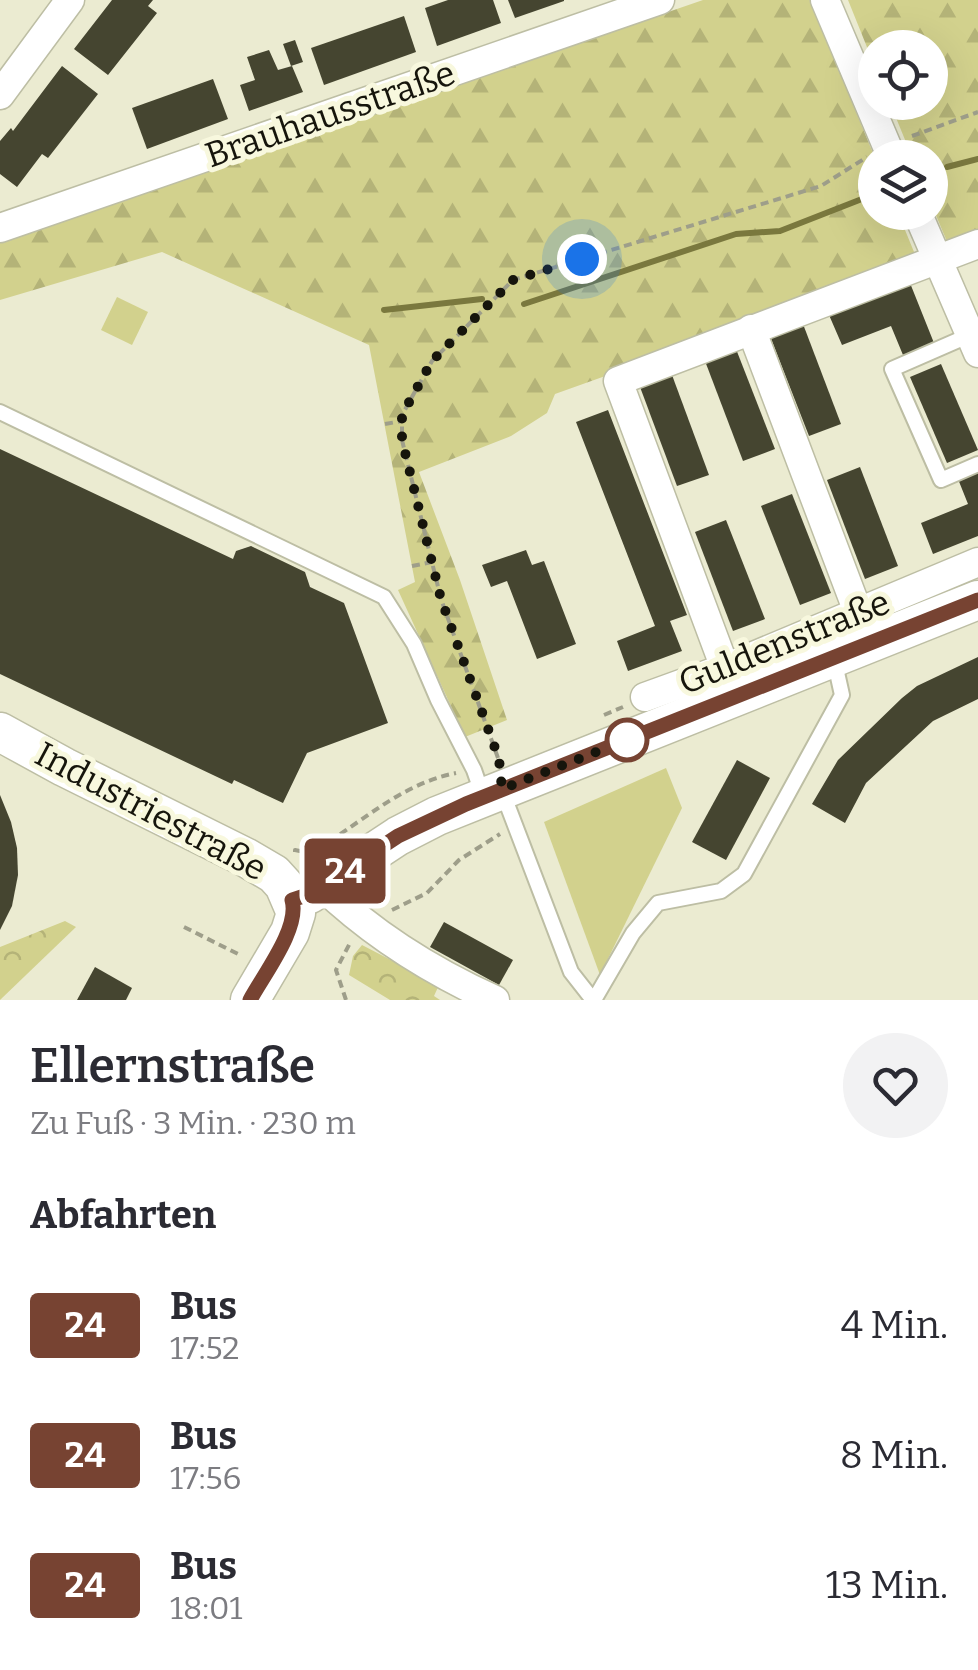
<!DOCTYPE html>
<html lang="de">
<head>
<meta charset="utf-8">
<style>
	:root { --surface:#fff; --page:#f2f2f3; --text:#2b2b33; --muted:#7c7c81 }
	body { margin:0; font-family:Bitter,serif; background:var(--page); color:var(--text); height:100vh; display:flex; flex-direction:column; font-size:38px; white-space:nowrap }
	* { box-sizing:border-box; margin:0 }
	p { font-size:32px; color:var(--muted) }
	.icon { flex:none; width:55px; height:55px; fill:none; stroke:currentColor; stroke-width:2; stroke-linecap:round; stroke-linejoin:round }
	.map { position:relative; height:1000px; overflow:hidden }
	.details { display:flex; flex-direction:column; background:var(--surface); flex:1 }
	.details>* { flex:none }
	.badge { padding:0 20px; border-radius:8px; font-size:35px; line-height:65px }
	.tools { position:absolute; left:858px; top:30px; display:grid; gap:20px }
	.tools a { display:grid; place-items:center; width:90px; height:90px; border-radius:50%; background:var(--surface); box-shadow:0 10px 40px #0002; font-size:50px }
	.you { position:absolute; width:50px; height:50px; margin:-25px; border:8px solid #fff; border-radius:50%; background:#1a73e8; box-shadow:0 0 0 15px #1a73e833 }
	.map>.badge { position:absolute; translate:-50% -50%; box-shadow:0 0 0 5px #fff }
	h2 { padding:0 30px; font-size:38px; line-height:90px }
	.round { display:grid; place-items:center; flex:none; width:105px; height:105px; border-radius:52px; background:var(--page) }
	.summary { display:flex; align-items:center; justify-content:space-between; height:170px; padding:0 30px }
	h1 { font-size:48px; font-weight:600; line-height:75px }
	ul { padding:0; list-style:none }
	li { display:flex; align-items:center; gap:30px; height:130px; padding:0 30px }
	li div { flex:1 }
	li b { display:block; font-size:38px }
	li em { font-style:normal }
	li .badge { min-width:110px; font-weight:700; text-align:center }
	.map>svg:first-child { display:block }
	.green { fill:#d2d18d }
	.forest { fill:url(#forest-firs) }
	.park { fill:url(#park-crowns) }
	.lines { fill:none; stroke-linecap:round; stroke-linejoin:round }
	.stream { stroke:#7a783e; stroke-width:6 }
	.building { fill:#454530 }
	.lane-casing { stroke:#bdbea4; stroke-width:18 }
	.street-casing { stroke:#bdbea4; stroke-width:31 }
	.secondary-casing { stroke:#bdbea4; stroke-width:41 }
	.path { stroke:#9e9e8a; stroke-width:4; stroke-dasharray:8 5; stroke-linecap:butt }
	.lane { stroke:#fff; stroke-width:14 }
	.street { stroke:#fff; stroke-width:28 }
	.secondary { stroke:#fff; stroke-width:38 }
	.line-casing { stroke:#fff; stroke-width:22 }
	.line { stroke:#774332; stroke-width:15 }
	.walk { stroke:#16150c; stroke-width:10; stroke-dasharray:0 18 }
	.stop-dot { fill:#fff; stroke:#774332; stroke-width:5 }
	.labels { text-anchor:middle; stroke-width:10; stroke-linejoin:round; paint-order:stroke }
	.street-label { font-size:35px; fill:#16150c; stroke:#f8f8de }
</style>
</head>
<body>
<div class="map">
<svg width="978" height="1000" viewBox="0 0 978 1000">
	<defs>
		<pattern id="forest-firs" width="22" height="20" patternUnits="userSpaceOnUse" patternTransform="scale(2.5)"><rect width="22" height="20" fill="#d2d18d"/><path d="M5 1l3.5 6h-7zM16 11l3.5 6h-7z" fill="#b4b378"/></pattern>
		<pattern id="park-crowns" width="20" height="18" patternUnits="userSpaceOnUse" patternTransform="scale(2.5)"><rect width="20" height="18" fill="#d2d18d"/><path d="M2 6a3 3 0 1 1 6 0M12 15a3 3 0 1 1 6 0" fill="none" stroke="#b4b378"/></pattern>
	</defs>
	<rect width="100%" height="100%" fill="#ebebd1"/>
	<g class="green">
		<polygon points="117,297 148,312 132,345 101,330"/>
		<polygon points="666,768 682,808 600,975 544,822"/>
	</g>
	<g class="forest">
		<polygon points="703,0 810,0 875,158 875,212 898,213 919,264 555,394 547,413 511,436 419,472 460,580 507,720 465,737 398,590 415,582 369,345 162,252 0,300 0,242"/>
		<polygon points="848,0 978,0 978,235 948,244 930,201 930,158 912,157 890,103 930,102 930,48 875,48 875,67"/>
	</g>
	<g class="park">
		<polygon points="65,921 76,927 0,1000 0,947"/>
		<polygon points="362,945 439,985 434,996 440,1000 390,1000 349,975 353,956"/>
	</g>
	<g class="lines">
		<g class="stream">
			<polyline points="947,167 978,159"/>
			<polyline points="524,304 736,234 780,231 867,197"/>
			<polyline points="384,310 482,299"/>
		</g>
	</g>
	<g class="building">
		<polygon points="112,0 153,0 148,6 157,13 108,75 74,49"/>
		<polygon points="448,0 493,0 501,23 437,46 425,8"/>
		<polygon points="508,0 564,0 564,1 515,18"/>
		<polygon points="404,16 416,52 324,85 311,48"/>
		<polygon points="295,40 303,62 291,66 283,44"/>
		<polygon points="269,50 278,70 292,66 303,92 249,111 240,85 255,80 247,57"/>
		<polygon points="62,66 98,94 48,158 42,154 17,187 0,174 0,141 11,128 13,131"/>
		<polygon points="213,79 228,119 147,149 132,108"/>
		<polygon points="910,283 934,343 903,355 891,326 842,345 829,315"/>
		<polygon points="803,324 841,424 809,436 770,336"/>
		<polygon points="736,349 775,449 743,461 705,361"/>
		<polygon points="941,364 978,450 947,463 910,377"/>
		<polygon points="672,375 709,475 677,486 640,387"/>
		<polygon points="608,410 687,615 670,621 682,651 628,671 617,641 655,626 576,422"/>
		<polygon points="0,449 233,559 236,551 251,546 305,572 310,587 344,603 388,723 307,753 283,803 234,780 232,784 0,674"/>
		<polygon points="860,467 898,566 865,579 827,480"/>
		<polygon points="978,471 978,536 933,554 921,523 968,504 958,479"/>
		<polygon points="792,494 831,593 800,605 761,506"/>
		<polygon points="726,520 765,619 733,631 695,532"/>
		<polygon points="526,550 532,565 544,561 576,644 537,659 507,581 491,587 482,565"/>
		<polygon points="978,657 978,699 933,721 866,783 845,823 812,804 838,760 902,698 917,686"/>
		<polygon points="737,760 770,778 726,860 692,842"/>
		<polygon points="0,795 11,822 17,848 18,875 12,906 0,930"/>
		<polygon points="444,922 513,960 499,985 430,947"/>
		<polygon points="95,967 132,988 126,1000 77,1000"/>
	</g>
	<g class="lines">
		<g class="lane-casing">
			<g id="lane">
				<polyline points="970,335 892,369 941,480 978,464"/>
				<polyline points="0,412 384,597 414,644 438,700 474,770 483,796"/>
				<polyline points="502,791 571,972 593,1000"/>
				<polyline points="594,1000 633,933 658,903 721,891 744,874 842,695 834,659"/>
			</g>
		</g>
		<g class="street-casing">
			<g id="street">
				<polyline points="825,0 892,158"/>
				<polyline points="0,95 70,0"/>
				<polyline points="917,212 978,353"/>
				<polyline points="0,228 660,0"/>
				<polyline points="751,329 858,612"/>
				<polyline points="725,668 618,381 978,244"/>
				<polyline points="645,697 725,668 978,562"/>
				<path d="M322 886C371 933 433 972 495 1000"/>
			</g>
		</g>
		<g class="secondary-casing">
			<g id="secondary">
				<polyline points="0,732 64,767 245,857 274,874 284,885 296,913 290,932 250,1000"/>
				<polyline points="292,900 310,894 398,836 437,816 978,600"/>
			</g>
		</g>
		<g class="path">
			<polyline points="912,136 978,112"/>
			<polyline points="385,424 402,421"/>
			<polyline points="412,566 432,562"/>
			<polyline points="604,715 623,707"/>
			<polyline points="498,758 441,599 402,440 402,415 432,361 513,280 821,186 867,157"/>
			<path d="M295 852V850L304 852 317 849C364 821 401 784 456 773"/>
			<polyline points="382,885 384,905"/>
			<polyline points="392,910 427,893 459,860 500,834"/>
			<polyline points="184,927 242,956"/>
			<polyline points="346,1000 336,970 351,941"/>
		</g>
		<use href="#lane" class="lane"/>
		<use href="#street" class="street"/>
		<use href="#secondary" class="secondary"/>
	</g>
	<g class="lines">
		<g class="line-casing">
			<path id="line" d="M250 1000C264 974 300 928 292 900L310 894 398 836 466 804 978 600"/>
		</g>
		<use href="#line" class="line"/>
		<polyline class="walk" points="582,259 513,280 432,361 402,415 402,440 441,599 499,759 502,789 627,740"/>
	</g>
	<circle class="stop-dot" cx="627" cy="740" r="20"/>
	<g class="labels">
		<g class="street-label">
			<text transform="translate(330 114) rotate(-19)" y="12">Brauhausstraße</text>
			<text transform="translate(784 642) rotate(-22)" y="12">Guldenstraße</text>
			<text transform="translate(151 811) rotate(28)" y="12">Industriestraße</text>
		</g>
	</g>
</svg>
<div class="tools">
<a><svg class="icon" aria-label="locate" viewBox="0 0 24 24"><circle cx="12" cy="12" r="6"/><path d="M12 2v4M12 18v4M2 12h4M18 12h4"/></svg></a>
<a><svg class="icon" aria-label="layers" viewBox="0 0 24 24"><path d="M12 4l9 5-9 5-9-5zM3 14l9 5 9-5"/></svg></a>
</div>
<div class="you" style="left:582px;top:259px"></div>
<b class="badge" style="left:345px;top:871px;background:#774332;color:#fff">24</b>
</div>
<section class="details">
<div class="summary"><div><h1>Ellernstraße</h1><p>Zu Fuß · 3 Min. · 230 m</p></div><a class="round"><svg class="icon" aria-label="heart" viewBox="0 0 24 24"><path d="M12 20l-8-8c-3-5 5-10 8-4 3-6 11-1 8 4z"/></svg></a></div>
<h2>Abfahrten</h2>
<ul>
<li><span class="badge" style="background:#774332;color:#fff">24</span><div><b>Bus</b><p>17:52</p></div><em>4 Min.</em></li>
<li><span class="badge" style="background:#774332;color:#fff">24</span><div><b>Bus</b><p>17:56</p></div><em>8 Min.</em></li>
<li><span class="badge" style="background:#774332;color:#fff">24</span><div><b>Bus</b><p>18:01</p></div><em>13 Min.</em></li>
</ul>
</section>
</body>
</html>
